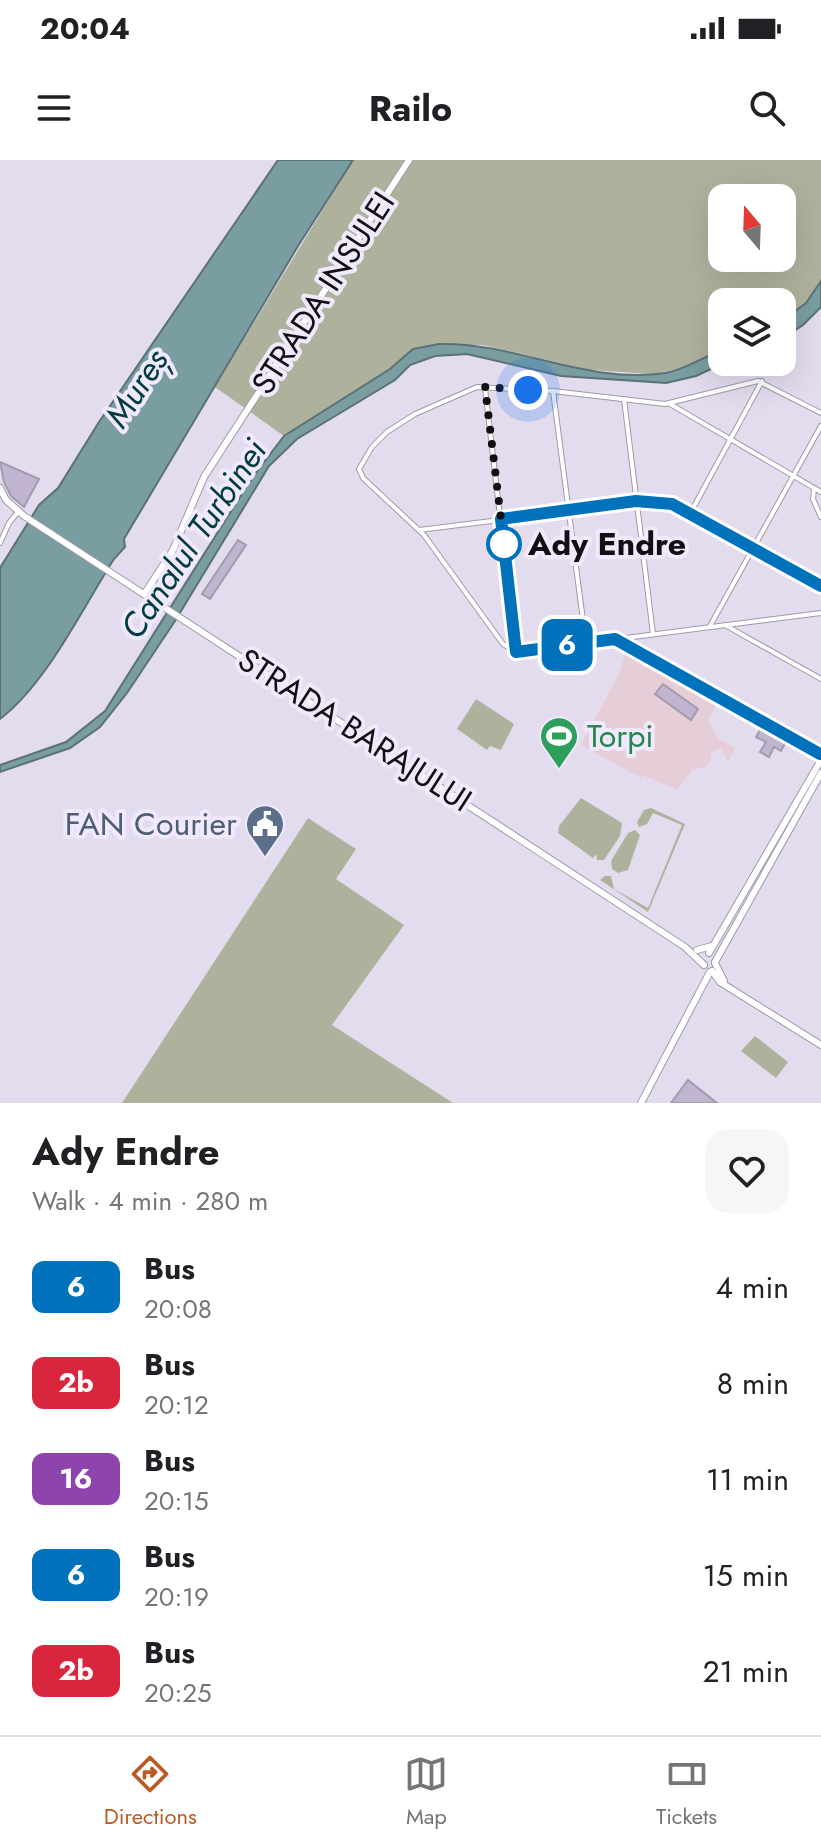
<!DOCTYPE html>
<html lang="en">
<head>
<meta charset="utf-8">
<style>
	:root { --surface:#fff; --page:#f6f6f6; --text:#202124; --muted:#757577; --line:#e0e0e0; --accent:#bc5822 }
	body { margin:0; font-family:Jost,sans-serif; background:var(--page); color:var(--text); height:100vh; display:flex; flex-direction:column; font-size:30px; white-space:nowrap }
	* { box-sizing:border-box; margin:0 }
	p { font-size:26px; color:var(--muted) }
	.icon { flex:none; width:44px; height:44px; fill:none; stroke:currentColor; stroke-width:2; stroke-linecap:round; stroke-linejoin:round }
	.map { position:relative; height:943px; overflow:hidden }
	.sheet { display:flex; flex-direction:column; background:var(--surface); flex:1 }
	.sheet>* { flex:none }
	.badge { padding:0 16px; border-radius:12px; font-size:28px; line-height:52px }
	.needle { width:52px; rotate:341deg }
	.fabs { position:absolute; left:708px; top:24px; display:grid; gap:16px }
	.fabs a { display:grid; place-items:center; width:88px; height:88px; border-radius:16px; background:var(--surface); box-shadow:0 8px 32px #0002; font-size:40px }
	.you { position:absolute; width:40px; height:40px; margin:-20px; border:6px solid #fff; border-radius:50%; background:#1a73e8; box-shadow:0 0 0 12px #1a73e833 }
	.map>.badge { position:absolute; translate:-50% -50%; box-shadow:0 0 0 4px #fff }
	.round { display:grid; place-items:center; flex:none; width:84px; height:84px; border-radius:24px; background:var(--page) }
	.overview { display:flex; align-items:center; justify-content:space-between; height:136px; padding:0 32px }
	h1 { font-size:38px; font-weight:700; line-height:60px }
	ul { padding:0; list-style:none }
	li { display:flex; align-items:center; gap:24px; height:96px; padding:0 32px }
	li div { flex:1 }
	li b { display:block; font-size:30px }
	li em { font-style:normal }
	li .badge { min-width:88px; font-weight:700; text-align:center }
	.status { display:flex; justify-content:space-between; align-items:center; height:56px; padding:0 40px; background:var(--surface); direction:ltr }
	.status svg { height:22px; fill:currentColor }
	header { display:flex; justify-content:space-between; align-items:center; height:104px; padding:0 32px; background:var(--surface); font-size:36px; font-weight:700 }
	.menu { display:flex; justify-content:space-around; align-items:center; height:112px; border-top:2px solid var(--line); background:var(--surface); font-size:22px; color:var(--muted) }
	.menu a { display:grid; justify-items:center; gap:4px }
	.menu .current { color:var(--accent) }
	.map>svg:first-child { display:block }
	.education { fill:#e6ced9 }
	.green { fill:#aeb29d; fill-rule:evenodd }
	.water { fill:#799da1; stroke:#5a7277; stroke-width:2 }
	.building { fill:#c0b4d0; stroke:#a29bac; stroke-width:2 }
	.lines { fill:none; stroke-linecap:round; stroke-linejoin:round }
	.street-casing { stroke:#a099ab; stroke-width:6 }
	.secondary-casing { stroke:#a099ab; stroke-width:8 }
	.street { stroke:#fff; stroke-width:4 }
	.secondary { stroke:#fff; stroke-width:6 }
	.line-casing { stroke:#fff; stroke-width:18 }
	.line { stroke:#0072bc; stroke-width:12 }
	.walk { stroke:#110e14; stroke-width:8; stroke-dasharray:0 14.4 }
	.stop-dot { fill:#fff; stroke:#0072bc; stroke-width:4 }
	.labels { text-anchor:middle; stroke-width:8; stroke-linejoin:round; paint-order:stroke }
	.street-label { font-size:32px; fill:#110e14; stroke:#f0e9fc }
	.stop-label { font-size:32px; font-weight:bold; fill:#110e14; stroke:#f0e9fc; text-anchor:start }
	.leisure-label { font-size:32px; fill:#27864d; stroke:#f0e9fc; text-anchor:start }
	.service-label { font-size:32px; fill:#4e5e75; stroke:#f0e9fc; text-anchor:end }
	.water-label { font-size:34px; font-style:italic; fill:#003c40; stroke:#f0e9fc }
</style>
</head>
<body>
<div class="status"><b>20:04</b><svg viewBox="0 0 49 12"><path d="M0 12V9h3v3zM5 12V6h3v6zM10 12V3h3v9zM15 12V0h3v12zM26 1h20v11H26zM47 4h2v5h-2z"/></svg></div>
<header><svg class="icon" aria-label="menu" viewBox="0 0 24 24"><path d="M4 6h16M4 12h16M4 18h16"/></svg>Railo<svg class="icon" aria-label="search" viewBox="0 0 24 24"><circle cx="10" cy="10" r="6"/><path d="M15 15l6 6"/></svg></header>
<div class="map">
<svg width="821" height="943" viewBox="0 0 821 943">
	<rect width="100%" height="100%" fill="#e3dcef"/>
	<polygon class="education" points="626,490 718,542 708,560 718,578 735,588 728,602 721,588 711,592 711,599 707,606 692,610 677,630 643,615 641,618 581,585 619,514"/>
	<g class="green">
		<path d="M353 0H821V121L806 143 782 161V142H722V190L683 208 652 214 590 210 483 185 423 186 413 189 390 210 284 276 215 227ZM722 38H782V98H722Z"/>
		<polygon points="476,539 514,564 501,590 490,586 487,590 457,569"/>
		<polygon points="581,638 622,663 620,676 604,700 597,700 596,694 593,698 558,673 559,666"/>
		<polygon points="651,648 685,664 648,752 600,720 605,716 611,716 614,729 648,748 682,665 653,653 647,664 639,667 637,662 644,650"/>
		<polygon points="308,658 356,689 336,719 404,765 332,865 453,943 122,943"/>
		<polygon points="635,670 640,675 628,710 618,713 612,709 611,701 628,673"/>
		<polygon points="755,876 788,902 776,918 741,891"/>
	</g>
	<g class="water">
		<path d="M278 0H353L298 86 124 379 125 387 114 399C82 449 47 523 0 559V408L39 345 58 328 99 262Z"/>
		<polygon points="821,121 821,147 803,165 782,179 782,161 806,143"/>
		<path d="M439 184C515 182 588 225 665 213 685 210 703 197 722 190V202H726L696 216 666 223 561 216 467 194 435 196 410 205 395 220 297 279 269 306 175 461 127 533 100 567 70 588 0 612V605L66 582 105 551 252 318 284 276 390 209 413 189Z"/>
	</g>
	<g class="building">
		<polygon points="0,302 39,319 24,347 11,336 4,322"/>
		<polygon points="238,380 246,385 210,439 202,434"/>
		<polygon points="663,524 698,549 691,560 655,534"/>
		<polygon points="761,568 786,582 781,591 774,587 769,597 760,592 766,582 756,577"/>
		<polygon points="688,920 717,943 671,943"/>
	</g>
	<g class="lines">
		<g class="street-casing">
			<g id="street">
				<polyline points="485,228 516,492"/>
				<polyline points="553,231 586,483"/>
				<polyline points="624,239 653,474"/>
				<polyline points="670,244 821,332"/>
				<polyline points="814,329 813,339 821,357"/>
				<polyline points="691,352 762,221"/>
				<polyline points="419,370 652,341 672,344 691,352 821,426"/>
				<polyline points="0,383 9,363 18,352"/>
				<polyline points="725,465 821,519"/>
				<polyline points="710,466 821,266"/>
				<polyline points="617,480 820,594"/>
				<polyline points="516,492 503,484 424,375 363,318 359,309 372,287 387,272 415,254 477,227 553,231 665,244 758,221 821,253"/>
				<polyline points="516,492 821,453"/>
			</g>
		</g>
		<g class="secondary-casing">
			<g id="secondary">
				<polyline points="0,328 6,340 24,356 685,787 704,805"/>
				<polyline points="145,433 173,390 204,317 409,0"/>
				<polyline points="697,790 712,786"/>
				<polyline points="709,793 821,600 821,594"/>
				<polyline points="715,802 821,613"/>
				<polyline points="715,803 724,821"/>
				<polyline points="712,811 720,822 821,885"/>
				<polyline points="641,943 710,812"/>
			</g>
		</g>
		<use href="#street" class="street"/>
		<use href="#secondary" class="secondary"/>
	</g>
	<g class="lines">
		<g class="line-casing">
			<polyline id="line" points="820,594 615,479 516,492 501,359 636,341 672,344 821,426"/>
		</g>
		<use href="#line" class="line"/>
		<polyline class="walk" points="504,384 485,227 528,230"/>
	</g>
	<defs>
		<g id="stadium-pin" transform="scale(2)"><path d="M0 17L-7.5 6A9.5 9.5 0 1 1 7.5 6Z" fill="#2e9e5b" stroke="#f0e9fc"/><path d="M0-5a6.5 5 0 1 0 0 10a6.5 5 0 1 0 0-10ZM-3.5-1.8h7v3.6h-7Z" fill="#fff"/></g>
		<g id="civic-pin" transform="scale(2)"><path d="M0 17L-7.5 6A9.5 9.5 0 1 1 7.5 6Z" fill="#5c6f8a" stroke="#f0e9fc"/><path d="M-.6-6.5H3V-4.5H.6V-3L4-1V1h2V6H-6V1h2V-1L-.6-3ZM-1.2 2.5V6h2.4V2.5Z" fill="#fff"/></g>
	</defs>
	<g fill-rule="evenodd">
		<use href="#stadium-pin" x="559" y="576"/>
		<use href="#civic-pin" x="265" y="664"/>
	</g>
	<circle class="stop-dot" cx="504" cy="384" r="16"/>
	<g class="labels">
		<g class="street-label">
			<text transform="translate(323 133) rotate(-57)" y="11">STRADA INSULEI</text>
			<text transform="translate(355 570) rotate(33)" y="11">STRADA BARAJULUI</text>
		</g>
		<g class="stop-label">
			<text x="528" y="395">Ady Endre</text>
		</g>
		<g class="leisure-label">
			<text x="587" y="587">Torpi</text>
		</g>
		<g class="service-label">
			<text x="237" y="675">FAN Courier</text>
		</g>
		<g class="water-label">
			<text transform="translate(136 228) rotate(-57)" y="12">Mureș</text>
			<text transform="translate(193 379) rotate(-56)" y="12">Canalul Turbinei</text>
		</g>
	</g>
</svg>
<div class="fabs">
<a><svg class="needle" viewBox="-14 -14 28 28"><path d="M0-13l5 13h-10z" fill="#e53935"/><path d="M0 13l5-13h-10z" fill="#757577"/></svg></a>
<a><svg class="icon" aria-label="layers" viewBox="0 0 24 24"><path d="M12 4l9 5-9 5-9-5zM3 14l9 5 9-5"/></svg></a>
</div>
<div class="you" style="left:528px;top:230px"></div>
<b class="badge" style="left:567px;top:485px;background:#0072bc;color:#fff">6</b>
</div>
<section class="sheet">
<div class="overview"><div><h1>Ady Endre</h1><p>Walk · 4 min · 280 m</p></div><a class="round"><svg class="icon" aria-label="heart" viewBox="0 0 24 24"><path d="M12 20l-8-8c-3-5 5-10 8-4 3-6 11-1 8 4z"/></svg></a></div>
<ul>
<li><span class="badge" style="background:#0072bc;color:#fff">6</span><div><b>Bus</b><p>20:08</p></div><em>4 min</em></li>
<li><span class="badge" style="background:#d7263d;color:#fff">2b</span><div><b>Bus</b><p>20:12</p></div><em>8 min</em></li>
<li><span class="badge" style="background:#8e44ad;color:#fff">16</span><div><b>Bus</b><p>20:15</p></div><em>11 min</em></li>
<li><span class="badge" style="background:#0072bc;color:#fff">6</span><div><b>Bus</b><p>20:19</p></div><em>15 min</em></li>
<li><span class="badge" style="background:#d7263d;color:#fff">2b</span><div><b>Bus</b><p>20:25</p></div><em>21 min</em></li>
</ul>
</section>
<nav class="menu">
<a class="current"><svg class="icon" aria-label="directions" viewBox="0 0 24 24"><path d="M12 3l9 9-9 9-9-9zM9 14v-3h6M13 9l2 2-2 2"/></svg>Directions</a>
<a><svg class="icon" aria-label="map" viewBox="0 0 24 24"><path d="M3 6l6-2 6 2 6-2v14l-6 2-6-2-6 2zM9 4v14M15 6v14"/></svg>Map</a>
<a><svg class="icon" aria-label="tickets" viewBox="0 0 24 24"><path d="M3 7h18v10H3zM15 7v10"/></svg>Tickets</a>
</nav>
</body>
</html>
